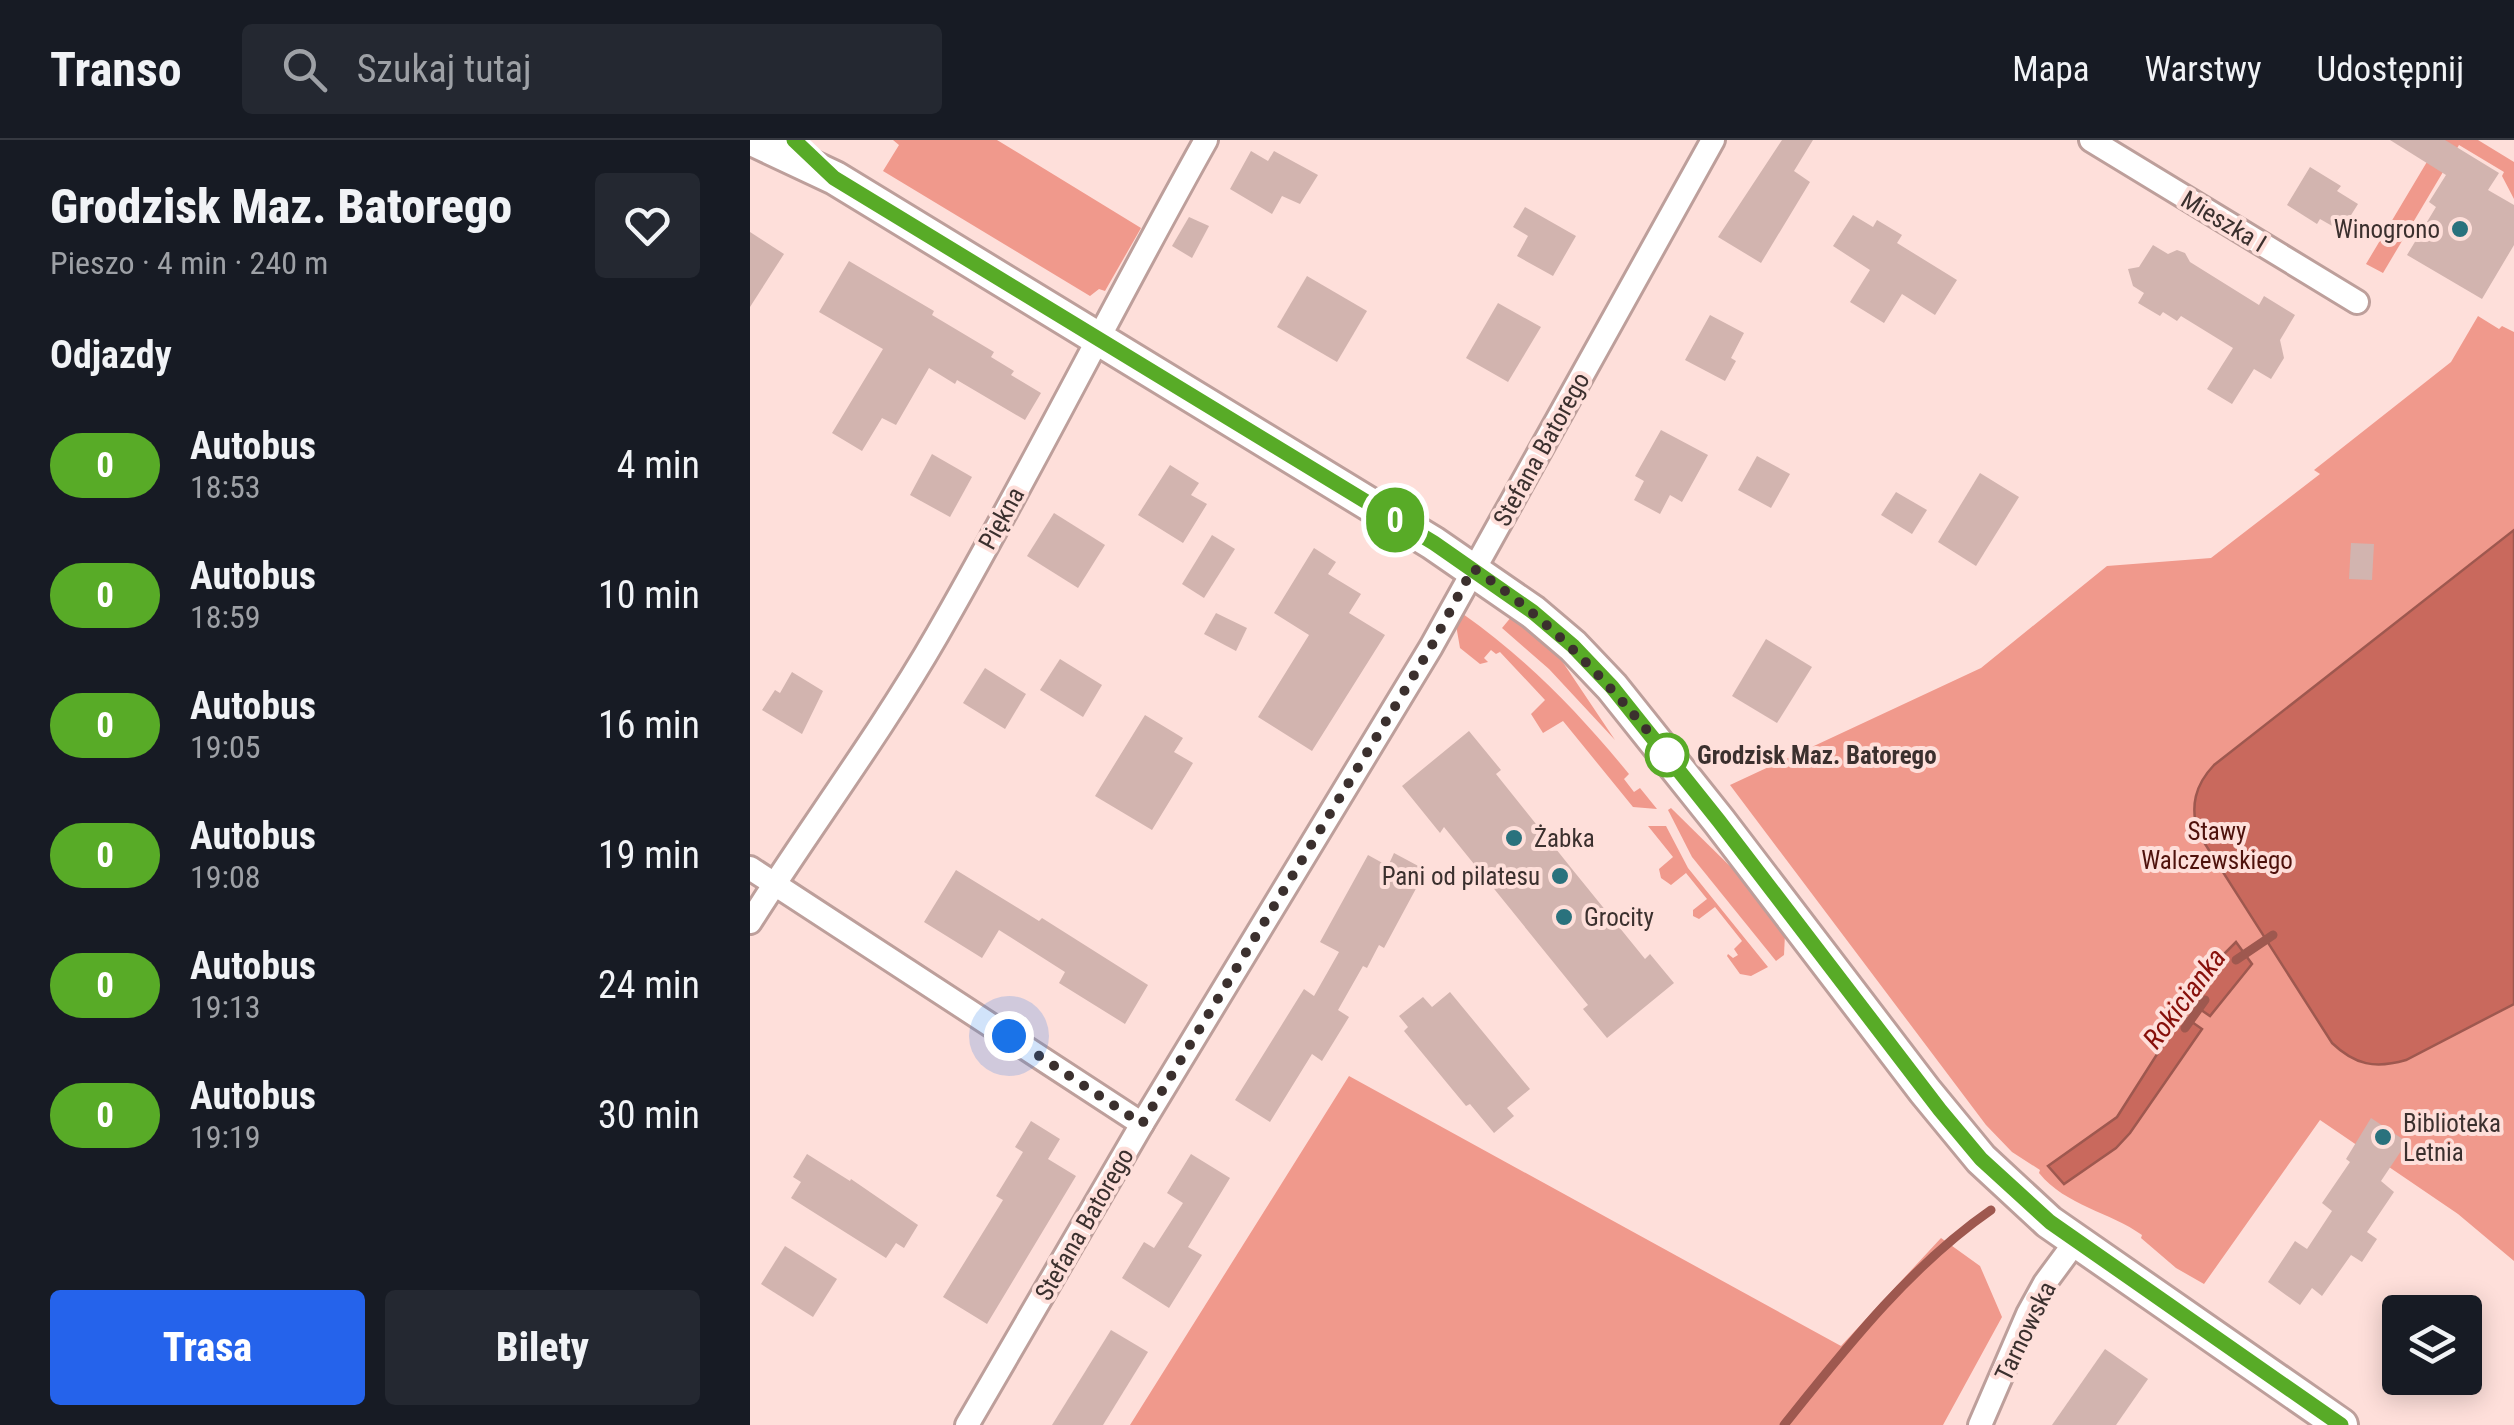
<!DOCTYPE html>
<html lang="pl">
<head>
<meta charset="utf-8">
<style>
	:root { --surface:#171b24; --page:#242831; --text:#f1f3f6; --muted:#9ea1a6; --line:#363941; --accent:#2563eb }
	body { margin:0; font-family:"Roboto Condensed",sans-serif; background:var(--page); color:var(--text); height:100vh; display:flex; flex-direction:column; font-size:38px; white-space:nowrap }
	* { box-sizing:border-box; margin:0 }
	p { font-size:32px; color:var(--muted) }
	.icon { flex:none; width:55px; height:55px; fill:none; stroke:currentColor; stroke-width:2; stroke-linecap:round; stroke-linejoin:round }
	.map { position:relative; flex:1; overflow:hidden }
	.sheet { display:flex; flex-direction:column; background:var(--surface); width:750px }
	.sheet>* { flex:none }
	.badge { padding:0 20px; border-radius:32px; font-size:35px; line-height:65px }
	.fabs { position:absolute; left:1632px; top:1155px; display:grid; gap:20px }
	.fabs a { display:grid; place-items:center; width:100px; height:100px; border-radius:10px; background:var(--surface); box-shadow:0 5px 25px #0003; font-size:50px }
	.you { position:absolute; width:50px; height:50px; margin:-25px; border:8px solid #fff; border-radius:50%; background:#1a73e8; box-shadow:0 0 0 15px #1a73e833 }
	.map>.badge { position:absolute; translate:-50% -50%; box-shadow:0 0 0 5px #fff }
	h2 { padding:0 50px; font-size:38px; line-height:90px }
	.round { display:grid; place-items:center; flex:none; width:105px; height:105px; border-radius:10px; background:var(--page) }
	.overview { display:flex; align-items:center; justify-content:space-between; height:170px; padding:0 50px }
	h1 { font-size:48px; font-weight:800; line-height:75px }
	.primary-button { display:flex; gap:20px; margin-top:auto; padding:20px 50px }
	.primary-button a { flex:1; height:115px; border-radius:10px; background:var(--accent); color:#fff; font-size:40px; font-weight:800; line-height:115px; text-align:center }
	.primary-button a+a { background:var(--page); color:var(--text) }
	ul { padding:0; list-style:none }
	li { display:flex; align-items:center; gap:30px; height:130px; padding:0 50px }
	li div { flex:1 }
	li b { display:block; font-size:38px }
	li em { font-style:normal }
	li .badge { min-width:110px; font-weight:700; text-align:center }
	header { display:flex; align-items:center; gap:60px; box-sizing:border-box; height:140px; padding:0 50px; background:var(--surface); border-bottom:2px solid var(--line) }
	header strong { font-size:48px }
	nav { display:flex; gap:55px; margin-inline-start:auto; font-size:35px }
	.search { width:700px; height:90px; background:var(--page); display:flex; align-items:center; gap:25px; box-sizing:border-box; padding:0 35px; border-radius:10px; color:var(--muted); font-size:38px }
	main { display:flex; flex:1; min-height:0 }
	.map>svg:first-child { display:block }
	.green { fill:#f0998c }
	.water { fill:#c9695d; stroke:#9e584f; stroke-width:2.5 }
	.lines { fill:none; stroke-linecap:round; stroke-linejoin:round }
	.stream { stroke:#9e584f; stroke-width:9 }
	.building { fill:#d2b4af }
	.street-casing { stroke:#bd9f9b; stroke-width:28 }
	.secondary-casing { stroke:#bd9f9b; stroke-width:38 }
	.street { stroke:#fff; stroke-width:22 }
	.secondary { stroke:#fff; stroke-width:32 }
	.line-casing { stroke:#fff; stroke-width:22 }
	.line { stroke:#58ab27; stroke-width:15 }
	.walk { stroke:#3b302e; stroke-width:10; stroke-dasharray:0 18 }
	.poi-dot { fill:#2a727d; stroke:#fedfda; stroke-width:4 }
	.stop-dot { fill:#fff; stroke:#58ab27; stroke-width:5 }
	.labels { text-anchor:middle; stroke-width:8; stroke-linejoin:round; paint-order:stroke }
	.street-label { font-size:25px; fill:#3b302e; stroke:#fedfda }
	.poi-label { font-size:25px; fill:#3b302e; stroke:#fedfda; text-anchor:start }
	.stop-label { font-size:25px; font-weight:bold; fill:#3b302e; stroke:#fedfda; text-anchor:start }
	.park-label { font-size:25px; fill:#4f120c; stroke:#fedfda }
	.water-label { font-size:28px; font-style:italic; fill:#870f0a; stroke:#fedfda }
</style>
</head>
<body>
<header>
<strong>Transo</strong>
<div class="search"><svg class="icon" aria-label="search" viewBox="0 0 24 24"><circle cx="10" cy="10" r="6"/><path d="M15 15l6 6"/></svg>Szukaj tutaj</div>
<nav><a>Mapa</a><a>Warstwy</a><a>Udostępnij</a></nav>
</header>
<main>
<section class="sheet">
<div class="overview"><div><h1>Grodzisk Maz. Batorego</h1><p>Pieszo · 4 min · 240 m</p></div><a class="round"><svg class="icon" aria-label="heart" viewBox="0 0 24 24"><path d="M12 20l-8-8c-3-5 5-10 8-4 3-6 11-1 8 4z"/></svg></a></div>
<h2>Odjazdy</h2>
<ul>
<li><span class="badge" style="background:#58ab27;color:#fff">0</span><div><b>Autobus</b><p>18:53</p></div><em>4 min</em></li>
<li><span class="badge" style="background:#58ab27;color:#fff">0</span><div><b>Autobus</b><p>18:59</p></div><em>10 min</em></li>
<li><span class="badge" style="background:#58ab27;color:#fff">0</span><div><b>Autobus</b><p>19:05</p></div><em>16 min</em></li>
<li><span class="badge" style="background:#58ab27;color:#fff">0</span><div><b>Autobus</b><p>19:08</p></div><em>19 min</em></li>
<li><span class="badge" style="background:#58ab27;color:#fff">0</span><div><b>Autobus</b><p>19:13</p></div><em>24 min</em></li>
<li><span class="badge" style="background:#58ab27;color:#fff">0</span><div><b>Autobus</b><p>19:19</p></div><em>30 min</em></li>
</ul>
<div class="primary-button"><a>Trasa</a><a>Bilety</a></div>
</section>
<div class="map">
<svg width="1764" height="1285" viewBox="0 0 1764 1285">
	<rect width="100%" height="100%" fill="#fedfda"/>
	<g class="green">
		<polygon points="143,0 247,0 391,88 355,151 349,149 340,156 133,31 149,5"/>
		<polygon points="1690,0 1728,0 1764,22 1764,59 1752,36 1754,32 1709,5 1633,133 1616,124"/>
		<path d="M1728 176 1749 189 1752 186 1764 192V1121L1708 1074 1570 980 1454 1144 1426 1128 1391 1098 1392 1095C1360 1072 1316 1066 1289 1033L1290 1030 1262 1012 1236 985 980 645 1231 528 1357 426 1461 418 1570 334 1564 330 1701 222Z"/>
		<path d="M713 474C778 520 829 573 879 634L874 639 884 652 890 648 907 669 883 667 813 581 793 593 781 574 795 560 750 512 746 514 741 510 734 518 738 522 730 524 710 508 706 485Z"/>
		<polygon points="762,476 810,518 865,600 799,529 752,488"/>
		<polygon points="921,668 990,736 1035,794 1034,815 1026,821 942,717 918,670"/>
		<polygon points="898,686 916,686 938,728 1018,827 1001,836 990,834 977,816 978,814 983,818 988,815 984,809 992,801 965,767 949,779 943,776 943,770 957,759 936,733 921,745 911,738 909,729 923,717"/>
		<polygon points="599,936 1091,1206 1191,1098 1230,1126 1252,1177 1193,1285 380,1285"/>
	</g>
	<g class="water">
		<path d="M1764 390V864L1656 920C1625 929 1605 925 1582 903L1448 693C1440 666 1445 645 1464 625Z"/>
		<polygon points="1486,802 1502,824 1460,876 1438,861 1460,828"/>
		<polygon points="1432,875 1452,889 1380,993 1366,1008 1314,1044 1298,1026 1367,977"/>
	</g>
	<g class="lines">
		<g class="stream">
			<polyline points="1486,820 1523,795"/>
			<polyline points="1435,888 1455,860"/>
			<path d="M1034 1285C1095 1209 1160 1126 1241 1070"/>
		</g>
	</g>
	<g class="building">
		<polygon points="1032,0 1063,0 1044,31 1060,42 1011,123 968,97"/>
		<polygon points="1640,0 1695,0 1749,33 1738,50 1764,65 1764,105 1732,159 1657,115 1686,67 1679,62 1696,35"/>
		<polygon points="501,11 518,21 524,11 568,35 550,64 532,56 522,74 480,49"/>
		<polygon points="1560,27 1591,46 1587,51 1608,64 1591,91 1570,79 1567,84 1537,65"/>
		<polygon points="775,67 826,96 803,136 767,116 778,96 763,87"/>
		<polygon points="1103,75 1123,87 1127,80 1152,95 1147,103 1207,140 1185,175 1152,154 1134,183 1100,162 1120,130 1083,106"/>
		<polygon points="439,77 459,86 442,118 422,106"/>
		<polygon points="0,92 34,114 0,167"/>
		<polygon points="1403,105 1418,114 1427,110 1435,113 1440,122 1509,165 1514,156 1545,175 1530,200 1534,218 1521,239 1504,229 1482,264 1457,249 1483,208 1431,176 1427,181 1413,172 1410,176 1388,163 1394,153 1383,146 1378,129 1389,127"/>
		<polygon points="99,121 184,171 182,175 244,212 241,217 264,231 261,235 291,253 275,280 207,240 205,244 179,228 146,285 132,278 112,311 82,293 133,209 69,172"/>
		<polygon points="557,136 617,171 587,222 527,187"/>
		<polygon points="748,163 791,187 758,242 716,218"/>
		<polygon points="960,175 994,193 981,218 986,221 975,241 935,220"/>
		<polygon points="911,290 958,315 932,362 920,355 910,374 884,360 894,341 885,336"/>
		<polygon points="182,314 222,337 200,377 160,355"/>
		<polygon points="1007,316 1040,334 1021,368 988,350"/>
		<polygon points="420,325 449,343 441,355 457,364 433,403 388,375"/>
		<polygon points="1230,333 1269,357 1226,426 1188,402"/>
		<polygon points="1146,352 1177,370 1162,394 1131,375"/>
		<polygon points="304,373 355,405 328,448 277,416"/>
		<polygon points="462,395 485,409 454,458 432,444"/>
		<polygon points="1601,403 1624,404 1622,440 1599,439"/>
		<polygon points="564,408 586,422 578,434 611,454 599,473 635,495 562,611 508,577 559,495 524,473"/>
		<polygon points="466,473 497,488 486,511 454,494"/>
		<polygon points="1016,499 1062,527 1027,583 982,556"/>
		<polygon points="310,519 352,545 333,577 290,550"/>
		<polygon points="235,528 276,554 255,589 213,563"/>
		<polygon points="42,532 73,551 52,594 12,570 25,550 30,553"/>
		<polygon points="395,575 433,598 424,612 443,623 402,690 345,656"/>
		<polygon points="719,591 751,630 746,634 822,729 895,819 900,814 924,843 857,898 833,869 838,865 694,687 690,693 652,646"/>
		<polygon points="644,713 672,728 665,741 669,743 634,808 629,805 617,828 613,826 588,870 599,877 572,921 562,914 520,982 485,960 554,849 564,856 589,812 570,802 618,715 638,726"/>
		<polygon points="206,730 289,781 292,778 398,845 375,884 309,843 315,832 249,790 232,818 174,782"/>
		<polygon points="700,852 780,949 757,968 764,976 744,993 720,964 716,966 654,891 658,887 649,876 673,857 682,867"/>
		<polygon points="1621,978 1657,1002 1631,1041 1644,1052 1617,1092 1627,1099 1612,1122 1601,1115 1572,1156 1562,1148 1550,1165 1518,1142 1545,1101 1557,1109 1582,1071 1572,1063 1600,1022 1596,1019"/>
		<polygon points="281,981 310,999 298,1019 326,1036 237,1184 193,1157 253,1060 246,1056 273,1012 265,1007"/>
		<polygon points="57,1014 100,1041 101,1039 168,1085 154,1108 146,1103 136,1118 41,1058 51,1042 43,1037"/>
		<polygon points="441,1014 480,1038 438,1107 452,1115 419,1168 372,1138 394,1102 404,1108 433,1063 417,1053"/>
		<polygon points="35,1106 87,1139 63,1177 11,1144"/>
		<polygon points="361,1190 398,1212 353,1285 302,1285"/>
		<polygon points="1355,1209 1398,1239 1366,1285 1302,1285"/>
	</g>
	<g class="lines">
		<g class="street-casing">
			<g id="street">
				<polyline points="1341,0 1607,162"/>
				<polyline points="0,728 392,984"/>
				<path d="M0 782C61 686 130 594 187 495 281 332 364 164 456 0"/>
				<polyline points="217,1285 392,984 681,507 963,0"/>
				<polyline points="1230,1285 1278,1174 1295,1143 1326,1101"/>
			</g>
		</g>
		<g class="secondary-casing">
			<polyline id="secondary" points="4,0 85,38 683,403 783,472 823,506 862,547 969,681 1175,951 1231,1019 1299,1082 1591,1285"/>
		</g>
		<use href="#street" class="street"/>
		<use href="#secondary" class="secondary"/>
	</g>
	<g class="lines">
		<g class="line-casing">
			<polyline id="line" points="44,0 84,38 684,403 783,472 823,506 862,547 969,681 1190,970 1231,1019 1300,1082 1591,1285"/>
		</g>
		<use href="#line" class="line"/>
		<path class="walk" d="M259 896 392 984 681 507 723 428C805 484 858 542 920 618L917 615"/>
	</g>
	<g class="poi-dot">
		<circle cx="1710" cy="89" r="10"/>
		<circle cx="764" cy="698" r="10"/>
		<circle cx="810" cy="736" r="10"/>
		<circle cx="814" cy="777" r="10"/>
		<circle cx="1633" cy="997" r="10"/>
	</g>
	<circle class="stop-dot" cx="917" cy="615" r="20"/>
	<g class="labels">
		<g class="street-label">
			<text transform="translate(1474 81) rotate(31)" y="9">Mieszka I</text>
			<text transform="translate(791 309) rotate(-61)" y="9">Stefana Batorego</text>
			<text transform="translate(251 378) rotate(-61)" y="9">Piękna</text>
			<text transform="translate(334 1084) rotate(-60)" y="9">Stefana Batorego</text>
			<text transform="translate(1275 1191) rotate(-64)" y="9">Tarnowska</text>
		</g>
		<g class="poi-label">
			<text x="1690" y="98" text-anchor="end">Winogrono</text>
			<text x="784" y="707">Żabka</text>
			<text x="790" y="745" text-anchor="end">Pani od pilatesu</text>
			<text x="834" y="786">Grocity</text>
			<text x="1653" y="992">Biblioteka<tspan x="1653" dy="29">Letnia</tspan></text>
		</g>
		<g class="stop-label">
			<text x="947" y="624">Grodzisk Maz. Batorego</text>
		</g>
		<g class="park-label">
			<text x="1467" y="700">Stawy<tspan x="1467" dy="29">Walczewskiego</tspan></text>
		</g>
		<g class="water-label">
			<text transform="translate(1434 858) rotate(-53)" y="10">Rokicianka</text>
		</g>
	</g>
</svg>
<div class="fabs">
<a><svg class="icon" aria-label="layers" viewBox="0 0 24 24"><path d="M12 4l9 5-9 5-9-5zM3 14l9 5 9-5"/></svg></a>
</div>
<div class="you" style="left:259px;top:896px"></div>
<b class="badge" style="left:645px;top:380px;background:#58ab27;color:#fff">0</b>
</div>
</main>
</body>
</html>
